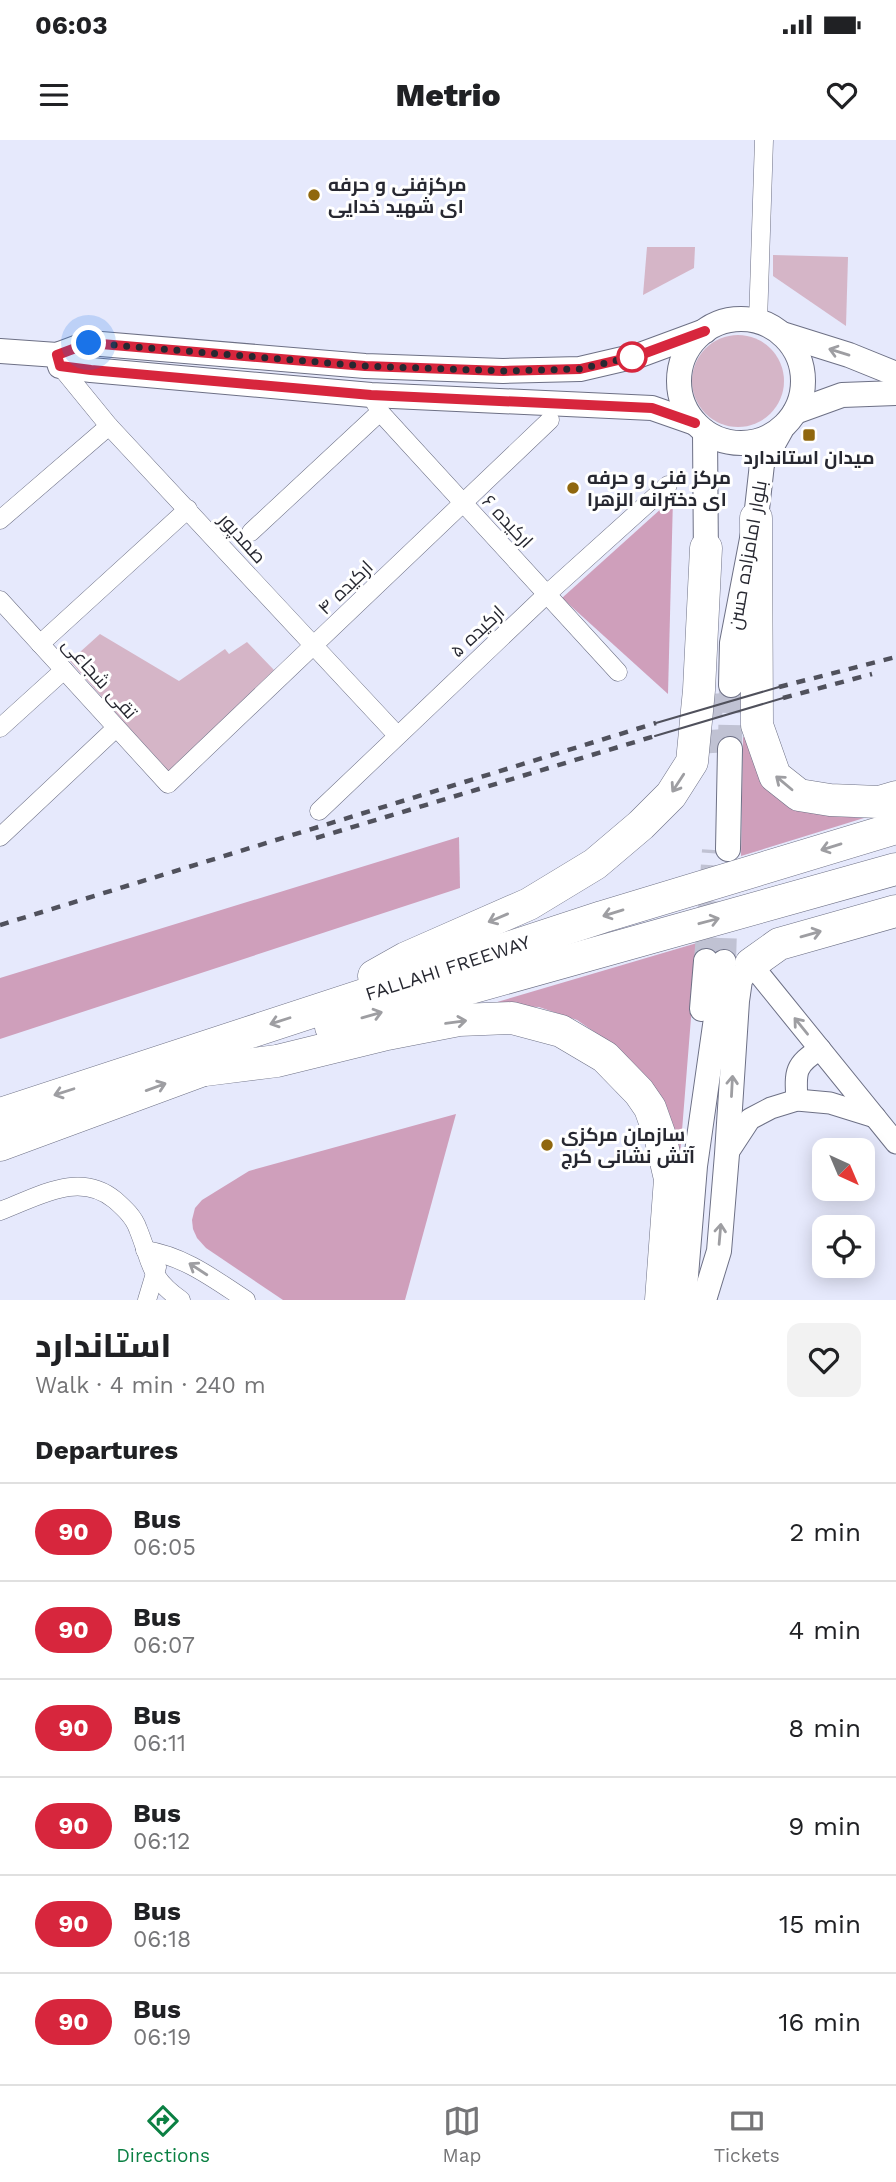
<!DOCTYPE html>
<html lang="en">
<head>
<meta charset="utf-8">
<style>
	:root { --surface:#fff; --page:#f2f2f2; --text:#202124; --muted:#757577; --line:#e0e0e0; --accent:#0b8043 }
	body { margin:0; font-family:"Work Sans",Cairo,sans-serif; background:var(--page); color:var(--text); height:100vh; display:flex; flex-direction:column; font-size:26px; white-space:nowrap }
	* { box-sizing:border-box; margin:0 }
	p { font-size:23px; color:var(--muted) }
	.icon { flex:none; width:38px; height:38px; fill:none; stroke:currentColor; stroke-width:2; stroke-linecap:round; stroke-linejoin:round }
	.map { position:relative; height:1160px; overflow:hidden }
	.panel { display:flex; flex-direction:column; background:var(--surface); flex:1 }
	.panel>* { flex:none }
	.badge { padding:0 14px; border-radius:23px; font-size:24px; line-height:46px }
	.needle { width:46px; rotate:136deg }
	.fabs { position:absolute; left:812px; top:998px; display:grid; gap:14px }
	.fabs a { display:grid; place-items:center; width:63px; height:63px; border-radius:14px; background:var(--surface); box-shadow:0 4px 18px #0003; font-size:35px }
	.you { position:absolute; width:35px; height:35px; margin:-18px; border:5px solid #fff; border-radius:50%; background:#1a73e8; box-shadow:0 0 0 10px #1a73e833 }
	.map>.badge { position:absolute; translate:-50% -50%; box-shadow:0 0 0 4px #fff }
	h2 { padding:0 35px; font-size:26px; line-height:63px }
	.round { display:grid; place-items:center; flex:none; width:74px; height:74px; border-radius:14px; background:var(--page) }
	.overview { display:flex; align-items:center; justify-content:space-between; height:119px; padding:0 35px }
	h1 { font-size:33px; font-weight:800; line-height:52px }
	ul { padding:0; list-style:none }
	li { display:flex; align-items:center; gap:21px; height:98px; padding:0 35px; border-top:2px solid var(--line) }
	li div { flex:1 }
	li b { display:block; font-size:26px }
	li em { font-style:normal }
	li .badge { min-width:77px; font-weight:700; text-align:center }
	.status { display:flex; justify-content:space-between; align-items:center; height:49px; padding:0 35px; background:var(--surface); direction:ltr }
	.status svg { height:19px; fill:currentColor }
	header { display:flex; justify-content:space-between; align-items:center; height:91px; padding:0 35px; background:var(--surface); font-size:32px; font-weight:800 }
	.menu { display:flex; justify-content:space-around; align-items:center; height:98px; border-top:2px solid var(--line); background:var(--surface); font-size:19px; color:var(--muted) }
	.menu a { display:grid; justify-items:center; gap:4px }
	.menu .on { color:var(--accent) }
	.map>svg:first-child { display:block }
	.green { fill:#d5b5c7 }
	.forest { fill:#cf9fbb }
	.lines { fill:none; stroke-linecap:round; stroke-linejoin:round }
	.secondary-tunnel { stroke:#c0c2d3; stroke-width:24; stroke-dasharray:24 12; stroke-linecap:butt }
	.minor-casing { stroke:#6d7085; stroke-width:19 }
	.tertiary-casing { stroke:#6d7085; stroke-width:23 }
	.secondary-casing { stroke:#6d7085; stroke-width:26 }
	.motorway-casing { stroke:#6d7085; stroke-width:33 }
	.minor { stroke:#fff; stroke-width:18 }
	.tertiary { stroke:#fff; stroke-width:21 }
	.secondary { stroke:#fff; stroke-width:24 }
	.motorway { stroke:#fff; stroke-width:32 }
	.tram { stroke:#50515c; stroke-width:2 }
	.rail { stroke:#50515c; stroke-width:4.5; stroke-dasharray:9 9; stroke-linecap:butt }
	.oneway { stroke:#9e9ea2 }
	.line-casing { stroke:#fff; stroke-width:16 }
	.line { stroke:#d7263d; stroke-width:10 }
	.walk { stroke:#272831; stroke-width:7; stroke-dasharray:0 12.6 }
	.poi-dot { fill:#90670e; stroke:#fff; stroke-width:2.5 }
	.stop-dot { fill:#fff; stroke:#d7263d; stroke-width:3.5 }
	.labels { text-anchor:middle; stroke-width:6; stroke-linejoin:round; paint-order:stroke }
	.poi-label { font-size:19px; font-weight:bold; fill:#272831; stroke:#fff; text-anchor:start }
	.street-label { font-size:19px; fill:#272831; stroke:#fff }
</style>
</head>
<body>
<div class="status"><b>06:03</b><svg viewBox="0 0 49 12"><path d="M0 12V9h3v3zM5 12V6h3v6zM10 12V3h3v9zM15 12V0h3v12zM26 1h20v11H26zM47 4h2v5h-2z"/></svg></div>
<header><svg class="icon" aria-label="menu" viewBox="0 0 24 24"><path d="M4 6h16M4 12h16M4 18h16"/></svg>Metrio<svg class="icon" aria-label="heart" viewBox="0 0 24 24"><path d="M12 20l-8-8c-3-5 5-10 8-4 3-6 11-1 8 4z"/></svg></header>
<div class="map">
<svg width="896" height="1160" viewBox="0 0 896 1160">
	<rect width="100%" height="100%" fill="#e6e9fc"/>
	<g class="green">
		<polygon points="647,107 695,107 694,128 643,155"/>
		<polygon points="773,115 848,117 846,186 773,136"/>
		<circle cx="738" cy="241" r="46"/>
		<polygon points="100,494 179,541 225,509 229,514 247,502 274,530 168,632 70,521"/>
	</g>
	<g class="forest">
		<polygon points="673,358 668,554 562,458"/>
		<polygon points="743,597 751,599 836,676 864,678 741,716"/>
		<polygon points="459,697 460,748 0,899 0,838"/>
		<polygon points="697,803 679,1028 618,908 577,880 539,867 487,865"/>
		<polygon points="456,974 405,1160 283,1160 206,1108 197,1098 193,1089 192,1080 195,1068 202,1060 249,1031"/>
	</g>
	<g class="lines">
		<g class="secondary-tunnel">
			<polyline points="709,554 713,613"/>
			<polyline points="730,609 731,545"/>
			<polyline points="706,821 714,710"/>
			<polyline points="724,822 727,724"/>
		</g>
		<g class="minor-casing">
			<g id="minor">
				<polyline points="758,182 764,0"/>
				<polyline points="60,226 109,286 397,595"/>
				<polyline points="371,255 380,272 618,532"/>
				<polyline points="0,380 109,286"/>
				<polyline points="251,392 380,272"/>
				<polyline points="0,460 168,644 550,280"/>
				<polyline points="40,504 188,369"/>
				<polyline points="0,588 64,530"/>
				<polyline points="319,671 547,454 668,345"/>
				<polyline points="0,697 116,588"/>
				<path d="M0 1071C38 1057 79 1030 115 1060 124 1068 134 1077 138 1089 152 1123 148 1137 181 1160"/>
				<path d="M145 1110C184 1116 214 1139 246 1160"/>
				<polyline points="147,1160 157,1127"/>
			</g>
		</g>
		<g class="tertiary-casing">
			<g id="tertiary">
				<polyline points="751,824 896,1003"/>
				<path d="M797 960C795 931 795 925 820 909"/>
				<polyline points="727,1014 750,979 771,968 797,960 830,963 875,977"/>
			</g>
		</g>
		<g class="secondary-casing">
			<g id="secondary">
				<circle cx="741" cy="241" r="62"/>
				<polyline points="782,194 849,215 896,234"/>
				<polyline points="0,211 57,215 89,203 365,226 503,231 580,229 640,215 705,191"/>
				<polyline points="57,215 60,226 91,230 371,255 652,268 695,283"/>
				<polyline points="795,272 842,255 896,253"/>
				<polyline points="705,292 706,424"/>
				<polyline points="731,545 732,503 756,378 762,324 781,290"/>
				<polyline points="728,709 730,609"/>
				<polyline points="702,869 706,821"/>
				<polyline points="684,1160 695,1026 724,822"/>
				<polyline points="704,1160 719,1111 727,1014 737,861 740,840 751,824"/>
			</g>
		</g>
		<g class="motorway-casing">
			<g id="motorway">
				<polyline points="756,378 757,585 775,636 799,655 830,660 879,662 896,657"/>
				<polyline points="751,824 779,804 896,771"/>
				<polyline points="374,836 406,818 529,764 595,724 641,685 671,655 692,622 699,550 706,408"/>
				<polyline points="331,887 896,729"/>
				<polyline points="205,930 277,921 387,894 459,880 512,878 561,891 605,917 639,952 650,968 660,996 670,1039 661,1160"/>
				<path id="s1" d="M0 974 602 777 896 688"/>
				<polyline points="0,1005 225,922"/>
			</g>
		</g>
		<use href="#minor" class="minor"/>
		<use href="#tertiary" class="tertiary"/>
		<use href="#secondary" class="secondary"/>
		<use href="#motorway" class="motorway"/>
		<g class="tram">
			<polyline points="656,583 779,547"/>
			<polyline points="655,596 783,558"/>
		</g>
		<g class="rail">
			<polyline points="779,547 896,517"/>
			<polyline points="783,558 872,534"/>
			<polyline points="316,698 655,596"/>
			<polyline points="0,785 656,583"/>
		</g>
	</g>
	<defs><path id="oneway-shaft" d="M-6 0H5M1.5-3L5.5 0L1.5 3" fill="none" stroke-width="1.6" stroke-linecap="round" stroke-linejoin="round" transform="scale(1.75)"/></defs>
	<g class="oneway">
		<use href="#oneway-shaft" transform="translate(839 212) rotate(-163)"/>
		<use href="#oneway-shaft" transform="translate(678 643) rotate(123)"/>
		<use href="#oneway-shaft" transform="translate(784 643) rotate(-140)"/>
		<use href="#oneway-shaft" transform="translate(831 707) rotate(163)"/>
		<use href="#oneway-shaft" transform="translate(613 773) rotate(163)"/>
		<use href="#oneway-shaft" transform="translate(498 778) rotate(157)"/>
		<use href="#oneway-shaft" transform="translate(709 781) rotate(-15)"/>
		<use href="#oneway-shaft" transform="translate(811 794) rotate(-16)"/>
		<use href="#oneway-shaft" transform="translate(372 875) rotate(-16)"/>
		<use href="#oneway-shaft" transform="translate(280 881) rotate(162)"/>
		<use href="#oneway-shaft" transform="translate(456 882) rotate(-8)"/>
		<use href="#oneway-shaft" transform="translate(801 886) rotate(-129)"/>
		<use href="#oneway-shaft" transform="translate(732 946) rotate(-87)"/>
		<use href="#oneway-shaft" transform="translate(156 947) rotate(-20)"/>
		<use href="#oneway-shaft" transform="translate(64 952) rotate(162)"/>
		<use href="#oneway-shaft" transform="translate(720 1094) rotate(-85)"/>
		<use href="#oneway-shaft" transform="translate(198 1129) rotate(-147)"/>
	</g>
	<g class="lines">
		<g class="line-casing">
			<polyline id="line" points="695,283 652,268 371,255 91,230 60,226 57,215 89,203 365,226 503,231 580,229 640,215 705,191"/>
		</g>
		<use href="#line" class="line"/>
		<polyline class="walk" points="89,203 365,226 503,231 580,229 640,215 632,217"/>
	</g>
	<g class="poi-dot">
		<circle cx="314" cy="55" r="7"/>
		<rect x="802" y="288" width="14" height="14" rx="3.5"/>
		<circle cx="573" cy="348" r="7"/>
		<circle cx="547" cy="1005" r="7"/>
	</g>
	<circle class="stop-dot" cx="632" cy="217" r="14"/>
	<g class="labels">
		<g class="poi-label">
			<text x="328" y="51">مرکزفنی و حرفه<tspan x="328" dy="22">ای شهید خدایی</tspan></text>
			<text x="809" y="324" text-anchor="middle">میدان استاندارد</text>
			<text x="587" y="344">مرکز فنی و حرفه<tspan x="587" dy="22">ای دخترانه الزهرا</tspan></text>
			<text x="561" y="1001">سازمان مرکزی<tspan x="561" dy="22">آتش نشانی کرج</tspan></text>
		</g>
		<g class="street-label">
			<text transform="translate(508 381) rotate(47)" y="7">ارکیده ۶</text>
			<text transform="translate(243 398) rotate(48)" y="7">صمدپور</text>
			<text transform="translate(747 415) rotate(-80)" y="7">بلوار امامزاده حسن</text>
			<text transform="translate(345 447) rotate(-44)" y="7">ارکیده ۴</text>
			<text transform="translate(477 491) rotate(-43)" y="7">ارکیده ۵</text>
			<text transform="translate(100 538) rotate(48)" y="7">تقی شجاعی</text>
			<text dy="7" stroke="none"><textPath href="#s1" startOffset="471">FALLAHI FREEWAY</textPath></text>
		</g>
	</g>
</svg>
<div class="fabs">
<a><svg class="needle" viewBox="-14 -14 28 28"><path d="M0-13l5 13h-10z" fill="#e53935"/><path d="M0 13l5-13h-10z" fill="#757577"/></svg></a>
<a><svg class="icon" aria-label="locate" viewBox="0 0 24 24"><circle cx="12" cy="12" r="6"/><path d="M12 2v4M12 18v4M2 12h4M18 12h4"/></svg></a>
</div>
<div class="you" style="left:89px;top:203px"></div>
</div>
<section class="panel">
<div class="overview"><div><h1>استاندارد</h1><p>Walk · 4 min · 240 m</p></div><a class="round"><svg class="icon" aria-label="heart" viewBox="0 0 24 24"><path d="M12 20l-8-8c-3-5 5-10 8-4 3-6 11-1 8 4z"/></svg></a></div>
<h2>Departures</h2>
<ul>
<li><span class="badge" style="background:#d7263d;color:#fff">90</span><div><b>Bus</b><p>06:05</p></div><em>2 min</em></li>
<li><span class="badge" style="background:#d7263d;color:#fff">90</span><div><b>Bus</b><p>06:07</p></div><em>4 min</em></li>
<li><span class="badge" style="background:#d7263d;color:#fff">90</span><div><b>Bus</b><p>06:11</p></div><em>8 min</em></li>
<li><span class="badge" style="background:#d7263d;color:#fff">90</span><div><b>Bus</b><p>06:12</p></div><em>9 min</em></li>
<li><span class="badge" style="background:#d7263d;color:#fff">90</span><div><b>Bus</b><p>06:18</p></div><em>15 min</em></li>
<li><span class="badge" style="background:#d7263d;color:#fff">90</span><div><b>Bus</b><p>06:19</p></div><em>16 min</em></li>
</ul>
</section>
<nav class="menu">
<a class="on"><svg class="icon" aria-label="directions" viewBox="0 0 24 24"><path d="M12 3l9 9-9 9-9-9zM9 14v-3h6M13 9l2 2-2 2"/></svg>Directions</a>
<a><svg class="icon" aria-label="map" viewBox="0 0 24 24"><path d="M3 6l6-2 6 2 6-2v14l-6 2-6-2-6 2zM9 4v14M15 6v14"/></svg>Map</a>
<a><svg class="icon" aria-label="tickets" viewBox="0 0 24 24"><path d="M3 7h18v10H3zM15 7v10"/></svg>Tickets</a>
</nav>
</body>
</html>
